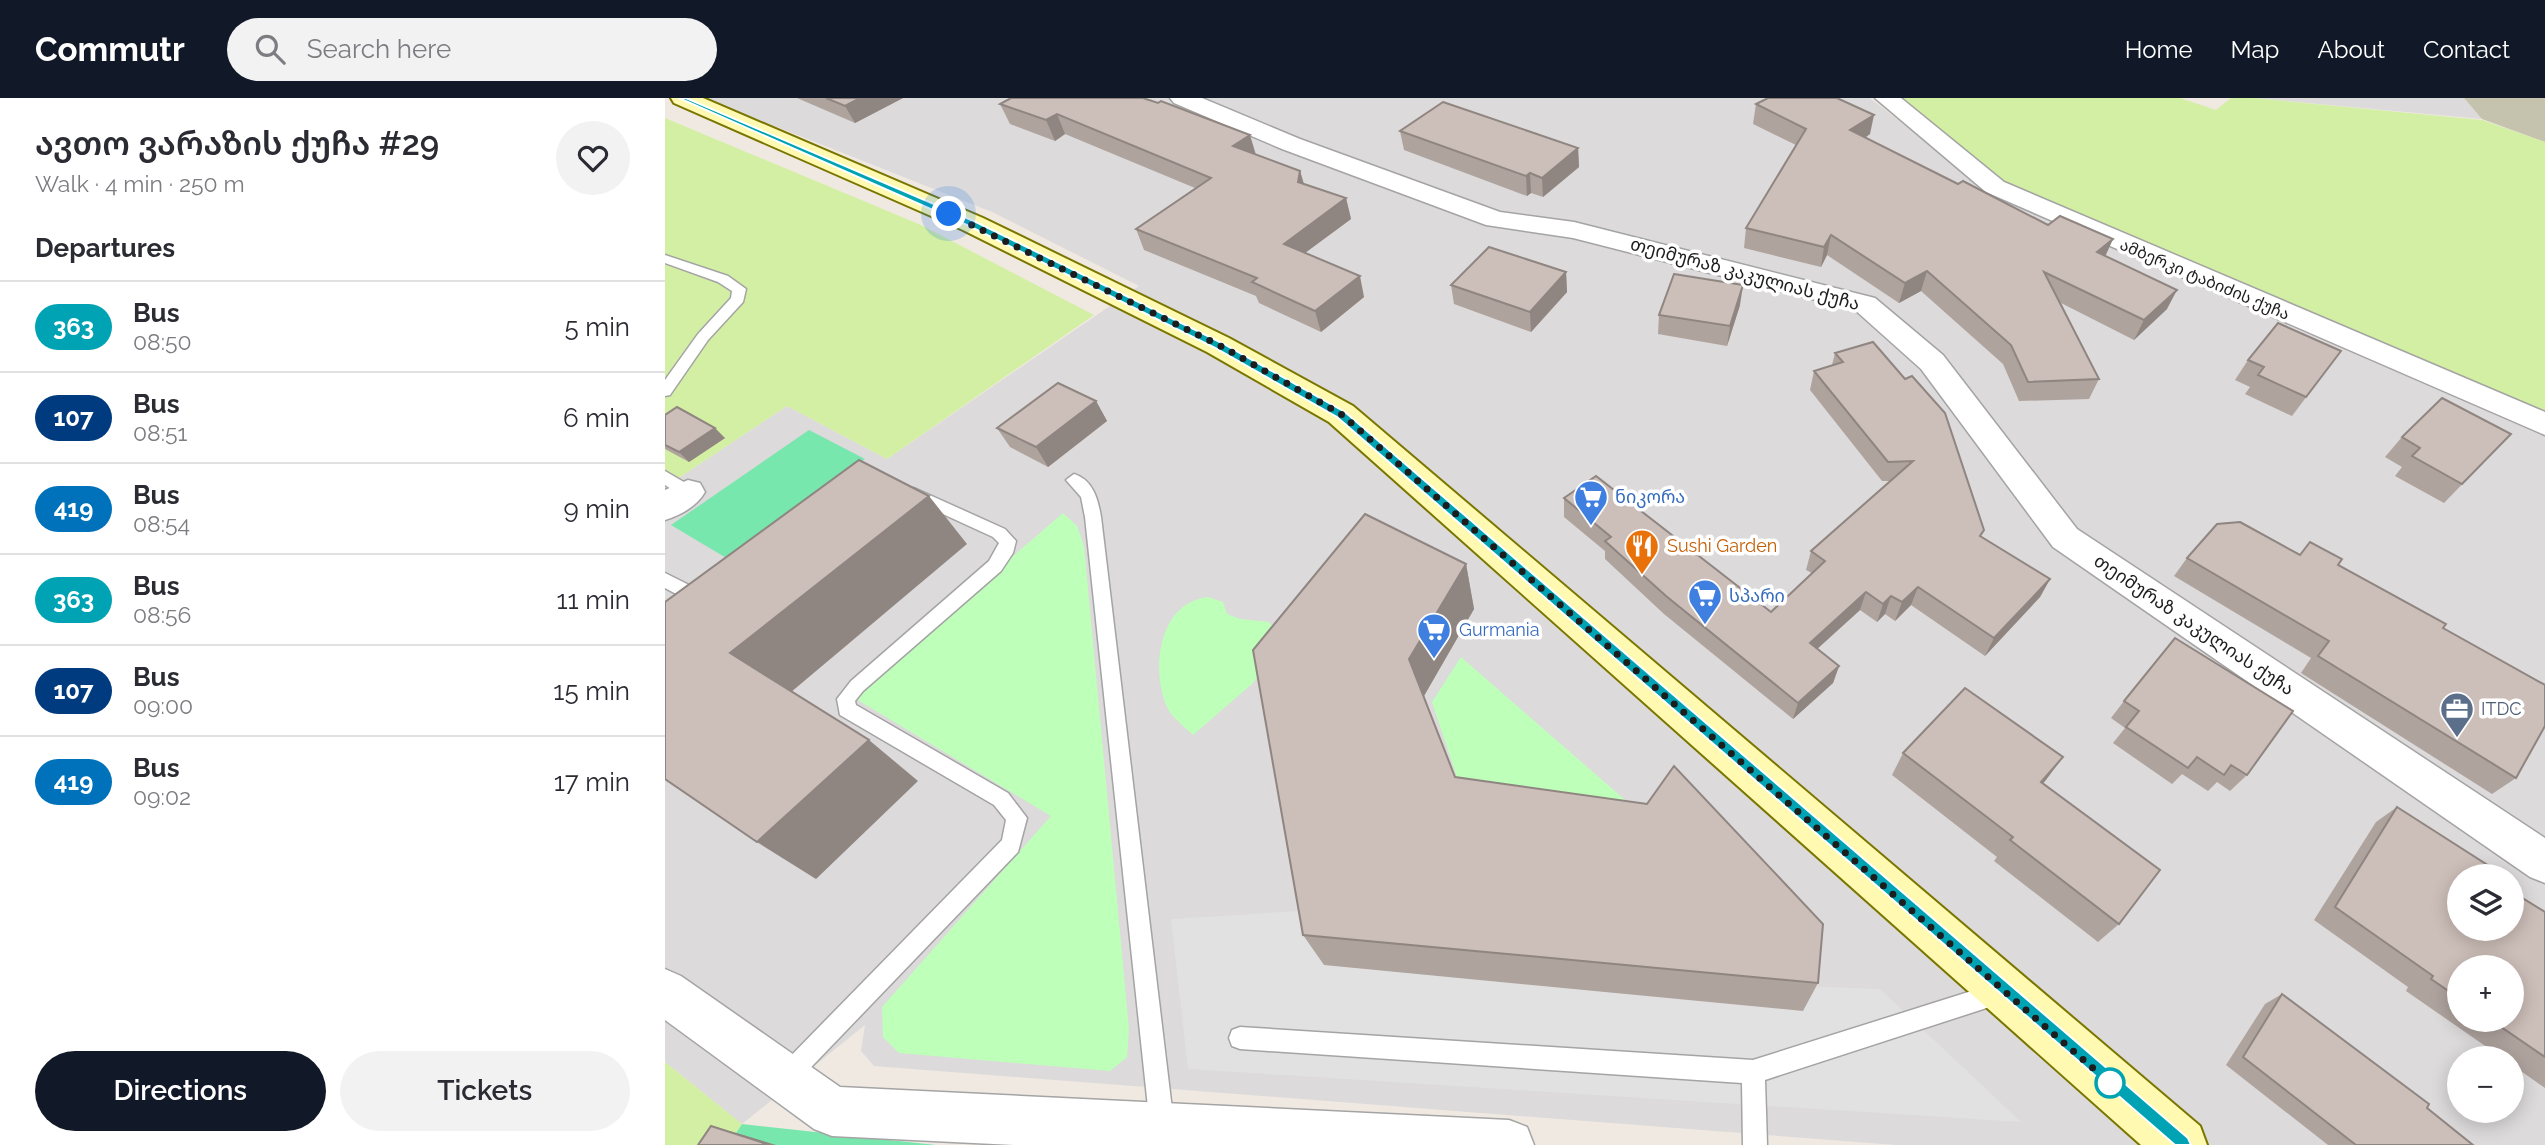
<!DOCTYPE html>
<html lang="en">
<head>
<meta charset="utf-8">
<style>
	:root { --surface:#fff; --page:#f2f2f3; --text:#2b2b33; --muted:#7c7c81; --line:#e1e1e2; --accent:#111827 }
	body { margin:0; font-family:Raleway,"Noto Sans Georgian",sans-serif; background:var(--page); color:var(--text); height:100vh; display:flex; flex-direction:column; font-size:26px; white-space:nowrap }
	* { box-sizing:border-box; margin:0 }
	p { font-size:23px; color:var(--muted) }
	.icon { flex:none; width:38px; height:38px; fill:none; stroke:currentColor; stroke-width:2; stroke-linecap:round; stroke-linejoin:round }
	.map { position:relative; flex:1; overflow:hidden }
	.side { display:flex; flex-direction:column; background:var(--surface); width:665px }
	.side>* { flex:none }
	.badge { padding:0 14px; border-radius:23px; font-size:24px; line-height:46px }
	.buttons { position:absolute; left:1782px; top:766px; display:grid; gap:14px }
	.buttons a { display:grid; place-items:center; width:77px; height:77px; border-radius:50%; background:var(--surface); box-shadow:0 4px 18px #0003; font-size:35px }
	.you { position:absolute; width:35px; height:35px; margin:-18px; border:5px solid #fff; border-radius:50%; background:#1a73e8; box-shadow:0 0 0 10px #1a73e833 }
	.map>.badge { position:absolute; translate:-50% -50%; box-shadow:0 0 0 4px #fff }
	h2 { padding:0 35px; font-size:26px; line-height:63px }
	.round { display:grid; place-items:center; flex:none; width:74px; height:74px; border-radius:37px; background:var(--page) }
	.headline { display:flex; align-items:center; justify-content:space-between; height:119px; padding:0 35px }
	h1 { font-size:33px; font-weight:600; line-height:52px }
	.button { display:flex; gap:14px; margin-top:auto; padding:14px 35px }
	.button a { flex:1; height:80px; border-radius:42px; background:var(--accent); color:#fff; font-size:28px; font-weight:600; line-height:80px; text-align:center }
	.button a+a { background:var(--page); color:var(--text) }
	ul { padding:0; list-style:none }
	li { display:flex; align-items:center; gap:21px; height:91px; padding:0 35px; border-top:2px solid var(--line) }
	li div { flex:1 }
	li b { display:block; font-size:26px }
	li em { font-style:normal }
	li .badge { min-width:77px; font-weight:700; text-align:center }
	header { display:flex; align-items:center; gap:42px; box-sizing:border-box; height:98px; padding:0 35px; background:var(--accent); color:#fff }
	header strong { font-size:33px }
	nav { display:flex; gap:38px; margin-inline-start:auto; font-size:24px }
	.search { width:490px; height:63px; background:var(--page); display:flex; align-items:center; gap:18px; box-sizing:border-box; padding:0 24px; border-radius:38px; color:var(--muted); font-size:26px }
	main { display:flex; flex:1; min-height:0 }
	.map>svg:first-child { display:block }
	.residential { fill:#dcdada; fill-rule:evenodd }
	.construction { fill:#c5c2ad }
	.grass { fill:#d3efa3 }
	.park { fill:#beffba }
	.pitch { fill:#78e7ad }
	.parking { fill:#e1e1e1 }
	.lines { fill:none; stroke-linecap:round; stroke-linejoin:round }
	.lane-casing { stroke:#a4a4a4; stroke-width:3 }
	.street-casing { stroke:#a4a4a4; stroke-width:3 }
	.secondary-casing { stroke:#797600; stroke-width:4 }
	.lane { fill:#fff; fill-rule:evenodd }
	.street { fill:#fff; fill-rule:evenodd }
	.secondary { fill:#fff9b1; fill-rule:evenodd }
	.wall { fill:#afa39e; fill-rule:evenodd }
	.shaded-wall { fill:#8f8581 }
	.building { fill:#ccbeb8; stroke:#8f8581; stroke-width:2 }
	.line { fill:#00a3b4; stroke:#fff; stroke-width:2 }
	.walk { stroke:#1d1d1d; stroke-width:7; stroke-dasharray:0 12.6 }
	.stop-dot { fill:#fff; stroke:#00a3b4; stroke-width:3.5 }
	.labels { text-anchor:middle; stroke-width:7; stroke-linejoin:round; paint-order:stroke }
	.far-street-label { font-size:16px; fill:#1d1d1d; stroke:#fff }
	.street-label { font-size:18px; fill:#1d1d1d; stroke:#fff }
	.shop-label { font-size:18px; fill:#366cbe; stroke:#fff; text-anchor:start }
	.food-label { font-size:18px; fill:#c56008; stroke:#fff; text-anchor:start }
	.service-label { font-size:18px; fill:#4e5e75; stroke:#fff; text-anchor:start }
</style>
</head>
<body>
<header>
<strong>Commutr</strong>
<div class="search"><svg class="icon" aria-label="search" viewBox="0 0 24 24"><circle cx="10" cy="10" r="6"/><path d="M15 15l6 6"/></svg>Search here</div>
<nav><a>Home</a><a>Map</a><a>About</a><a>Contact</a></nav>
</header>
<main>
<section class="side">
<div class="headline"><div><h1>ავთო ვარაზის ქუჩა #29</h1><p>Walk · 4 min · 250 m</p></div><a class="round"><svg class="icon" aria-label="heart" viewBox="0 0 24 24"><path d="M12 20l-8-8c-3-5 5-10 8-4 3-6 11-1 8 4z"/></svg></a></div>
<h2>Departures</h2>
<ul>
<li><span class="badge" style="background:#00a3b4;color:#fff">363</span><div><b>Bus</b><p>08:50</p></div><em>5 min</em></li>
<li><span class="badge" style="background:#003b80;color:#fff">107</span><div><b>Bus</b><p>08:51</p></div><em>6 min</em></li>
<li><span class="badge" style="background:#0072bc;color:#fff">419</span><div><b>Bus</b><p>08:54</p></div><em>9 min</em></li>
<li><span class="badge" style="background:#00a3b4;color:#fff">363</span><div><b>Bus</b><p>08:56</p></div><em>11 min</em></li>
<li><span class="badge" style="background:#003b80;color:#fff">107</span><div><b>Bus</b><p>09:00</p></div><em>15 min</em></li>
<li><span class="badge" style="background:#0072bc;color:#fff">419</span><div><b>Bus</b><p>09:02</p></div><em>17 min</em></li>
</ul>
<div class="button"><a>Directions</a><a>Tickets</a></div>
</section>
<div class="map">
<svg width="1880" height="1047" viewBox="0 0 1880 1047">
	<rect width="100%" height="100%" fill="#f0e9e2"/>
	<g class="residential">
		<path d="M39 0H1205L1313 85 1880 333V1047H1231L209 968 196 953 200 927 77 1026 0 964V389L122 308 222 361 474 188 327 114ZM1794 779H1846V831H1794ZM1794 870H1846V922H1794ZM1794 961H1846V1013H1794Z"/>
		<polygon points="1588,0 1799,0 1817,21"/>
	</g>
	<polygon class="construction" points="1799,0 1880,0 1880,44 1817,21"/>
	<g class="grass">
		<polygon points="1236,0 1515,0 1551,12 1566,0 1588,0 1817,22 1880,44 1880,322 1338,84"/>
		<polygon points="0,20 256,127 429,217 222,361 122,308 0,389"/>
		<polygon points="0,964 77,1026 63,1047 0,1047"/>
	</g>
	<g class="park">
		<polygon points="398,415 412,428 419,448 464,931 462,959 445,973 234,955 218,939 217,909 386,718 186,598"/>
		<path d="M543 499 558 504 562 516 575 521 604 524 613 535V552L587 586 528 637C520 629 506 619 502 609 485 571 494 504 543 499Z"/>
		<polygon points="796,559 975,715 803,712 767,604"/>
	</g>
	<g class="pitch">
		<polygon points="144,332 200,361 63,461 6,427"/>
		<polygon points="77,1026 271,1047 63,1047"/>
	</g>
	<polygon class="parking" points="649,812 1139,888 1215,891 1356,1024 523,971 506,821"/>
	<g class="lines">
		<g class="lane-casing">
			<g id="lane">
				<polygon points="0,157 63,178 81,191 78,204 43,242 5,297 0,298 0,282 33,236 66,200 67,193 53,184 0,165"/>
				<polygon points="0,373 29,390 31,394 29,398 17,398 0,387"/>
				<path d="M409 376C428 382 433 401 436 419L509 1028 503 1047H479L485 1028 420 419 416 399 401 382Z"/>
				<polygon points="249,390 340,431 351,443 348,455 336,473 198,593 190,603 191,607 343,695 362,720 353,754 128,988 120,992 112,988 108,980 112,972 337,742 341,722 329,707 175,617 172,601 186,583 324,463 334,445 328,439 243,400 241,396"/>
				<polygon points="0,475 44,497 47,502 44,507 32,507 0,490"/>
				<polygon points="1335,884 1343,887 1346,895 1343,903 1100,982 1102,1047 1078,1047 1077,985 575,951 567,948 564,940 567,932 575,929 1088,962"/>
			</g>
		</g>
		<g class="street-casing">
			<g id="street">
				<polygon points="505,0 537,0 635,41 835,114 909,124 1210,200 1278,257 1412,431 1880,740 1880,785 1865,779 1388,449 1256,271 1190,212 908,140 821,127 617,51 509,5"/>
				<polygon points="1210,0 1236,0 1339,84 1880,314 1880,337 1321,94"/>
				<path d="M23 382 35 385 40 394C32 408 16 417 0 422V392Z"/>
				<polygon points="0,871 16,878 175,989 844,1022 862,1029 869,1047 349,1047 167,1038 149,1031 0,922"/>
			</g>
		</g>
		<g class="secondary-casing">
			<polygon id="secondary" points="6,0 38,0 318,120 564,240 688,308 1535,1028 1542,1047 1476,1047 664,324 542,254 298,132 9,5"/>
		</g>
		<use href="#lane" class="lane"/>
		<use href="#street" class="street"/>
		<use href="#secondary" class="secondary"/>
	</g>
	<g class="wall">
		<polygon points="132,0 238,0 190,25"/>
		<polygon points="346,0 591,56 635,73 639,86 681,100 686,121 640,155 699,199 656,234 594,205 591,198 479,152 471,131 530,90 400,36 390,43 345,26 335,6"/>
		<polygon points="1091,6 1205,36 1200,40 1293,86 1383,127 1448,141 1440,158 1502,211 1469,242 1396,205 1434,281 1424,301 1354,303 1338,266 1256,193 1234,205 1162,157 1156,169 1079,150 1081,130 1131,47 1088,26"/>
		<polygon points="735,33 913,50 914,69 878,99 866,95 862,98 739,52"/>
		<polygon points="901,174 902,194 866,234 789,206 786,187"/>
		<polygon points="1075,207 1062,248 993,236 994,217"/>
		<polygon points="1676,253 1627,318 1580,296 1585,289 1570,282 1583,262"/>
		<polygon points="1170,255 1316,439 1385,481 1375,499 1320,558 1246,507 1230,523 1220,516 1212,524 1195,512 1152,551 1174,568 1168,585 1128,621 999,516 940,461 940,453 899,419 899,400 1106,514 1147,475 1141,472 1146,453 1225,383 1217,383 1145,292 1149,273 1167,267"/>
		<polygon points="431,303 442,323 383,369 345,349 332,330"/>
		<polygon points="0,317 60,340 24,364 0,351"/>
		<polygon points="1846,336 1779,405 1730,378 1737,369 1720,359 1737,339"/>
		<polygon points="1635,457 1673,467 1778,530 1851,680 1827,696 1636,575 1646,560 1509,478 1522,460"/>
		<polygon points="801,466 809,511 759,598 790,679 1153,885 1138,913 659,867 638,837"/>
		<polygon points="1459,603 1582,677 1565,693 1552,684 1543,693 1517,676 1507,686 1448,645 1460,630 1446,620"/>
		<polygon points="1238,655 1378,685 1454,826 1433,844 1329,763 1332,759 1227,677"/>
		<path d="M1732 709 1794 779 1880 814V990L1846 966V961H1839L1741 893 1743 889 1649 822 1711 724ZM1794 870 1846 922H1794Z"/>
		<polygon points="1617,896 1762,1010 1808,1047 1663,1047 1561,967 1600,906"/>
	</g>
	<g class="shaded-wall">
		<polygon points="195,0 238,0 190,25 180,8"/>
		<polygon points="392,16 400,36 390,43 381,22"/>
		<polygon points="1209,17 1205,36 1181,52 1185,32"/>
		<polygon points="585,37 591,57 568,48"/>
		<polygon points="913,50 914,69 878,99 877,80"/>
		<polygon points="635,73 641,94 633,84"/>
		<polygon points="865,75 866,95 862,98 861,78"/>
		<polygon points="681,100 686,121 625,166 619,146"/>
		<polygon points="1166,137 1162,157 1156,169 1159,149"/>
		<polygon points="1448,141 1439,161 1432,154"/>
		<polygon points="1262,173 1256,193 1234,205 1240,185"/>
		<polygon points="901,174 902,194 866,234 865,214"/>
		<polygon points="695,178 699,199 656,234 650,213"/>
		<polygon points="1078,187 1075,207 1062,248 1065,228"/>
		<polygon points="1512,192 1502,211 1469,242 1479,222"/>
		<polygon points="431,303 442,323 383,369 371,349"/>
		<polygon points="50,330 60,340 24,364 14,354"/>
		<polygon points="264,398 302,446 119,600 65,555"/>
		<polygon points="801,466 809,511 756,603 744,561"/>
		<polygon points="1385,481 1375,499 1320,558 1329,540"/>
		<polygon points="1253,489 1246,507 1230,523 1237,504"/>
		<polygon points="1201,494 1195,512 1140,562 1145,545"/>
		<polygon points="1226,498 1220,516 1212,524 1218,506"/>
		<polygon points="1174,568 1168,585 1128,621 1133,605"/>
		<polygon points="204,642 253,683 151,781 92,744"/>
		<polygon points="1398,659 1381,682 1360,706 1376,684"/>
		<polygon points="46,1028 75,1036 111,1047 97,1047"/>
	</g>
	<g class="building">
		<polygon points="161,0 195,0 180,8"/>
		<polygon points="346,0 478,0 493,5 496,3 585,37 568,48 635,73 633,84 681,100 619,146 695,178 650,213 587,184 592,180 471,131 546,80 392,16 381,22 335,6"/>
		<polygon points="1103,0 1172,0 1209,17 1185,32 1293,86 1298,83 1383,127 1395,118 1448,141 1432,154 1512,192 1479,222 1379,174 1434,281 1363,284 1346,247 1262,173 1240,185 1166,137 1159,149 1081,130 1141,31 1091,6"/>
		<polygon points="778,4 913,50 877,80 865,75 861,78 735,33"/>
		<polygon points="824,149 901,174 865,214 786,187"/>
		<polygon points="1009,176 1078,187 1065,228 994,217"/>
		<polygon points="1613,225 1676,253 1641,299 1593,277 1599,269 1583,262"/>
		<polygon points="1208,244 1240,281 1247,278 1280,315 1319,432 1315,438 1385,481 1329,540 1253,489 1237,504 1226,498 1218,506 1201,494 1145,545 1174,568 1133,605 1001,498 940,443 946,439 899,400 931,378 1106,514 1160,463 1146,453 1248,363 1223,364 1149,273 1178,264 1170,255"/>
		<polygon points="393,285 431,303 371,349 332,330"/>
		<polygon points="1777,300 1846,336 1797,386 1747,358 1755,350 1737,339"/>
		<polygon points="12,309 50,330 14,354 0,347 0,317"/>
		<polygon points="194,362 264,398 65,555 204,642 92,744 0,681 0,504"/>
		<polygon points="700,416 801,466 744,561 790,679 982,706 1009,668 1158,826 1153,885 638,837 588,552"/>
		<polygon points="1575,424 1635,457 1645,444 1677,461 1673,467 1781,526 1778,530 1880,587 1880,628 1851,680 1653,558 1664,543 1522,460 1552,426"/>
		<polygon points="1510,540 1628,613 1582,677 1566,667 1559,677 1532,659 1523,670 1461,629 1474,613 1459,603"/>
		<polygon points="1300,590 1398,659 1376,684 1495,772 1454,826 1345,742 1348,739 1238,655"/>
		<polygon points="1732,709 1835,775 1834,779 1794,779 1794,831 1846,831 1846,793 1880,814 1880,959 1826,922 1846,922 1846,870 1794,870 1794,900 1766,881 1768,878 1670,809"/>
		<polygon points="1617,896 1764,1006 1762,1010 1808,1047 1691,1047 1578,959"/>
		<polygon points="46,1028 99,1045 97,1047 33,1047"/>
	</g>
	<polygon class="line" points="14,0 21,0 311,124 557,245 680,314 1523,1040 1526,1047 1510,1047 672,319 550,250 304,128"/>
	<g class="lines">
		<polyline class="walk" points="284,116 554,247 676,316 1445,985"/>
	</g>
	<defs>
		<g id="supermarket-pin" transform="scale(1.75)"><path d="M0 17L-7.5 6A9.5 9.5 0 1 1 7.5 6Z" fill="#3f7fe0" stroke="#fff"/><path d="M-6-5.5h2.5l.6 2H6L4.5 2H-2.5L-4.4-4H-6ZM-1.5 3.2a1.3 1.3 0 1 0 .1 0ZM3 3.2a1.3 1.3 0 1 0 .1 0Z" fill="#fff"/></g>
		<g id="restaurant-pin" transform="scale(1.75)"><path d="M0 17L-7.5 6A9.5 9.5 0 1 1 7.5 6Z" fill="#e8710a" stroke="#fff"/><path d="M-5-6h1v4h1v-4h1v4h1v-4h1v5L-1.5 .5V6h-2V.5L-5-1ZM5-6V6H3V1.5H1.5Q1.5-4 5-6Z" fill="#fff"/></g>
		<g id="office-pin" transform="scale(1.75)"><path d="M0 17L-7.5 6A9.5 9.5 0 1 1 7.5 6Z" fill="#5c6f8a" stroke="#fff"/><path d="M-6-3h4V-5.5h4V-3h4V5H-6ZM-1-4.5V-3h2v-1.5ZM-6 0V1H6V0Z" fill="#fff"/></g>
	</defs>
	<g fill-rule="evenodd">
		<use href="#supermarket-pin" x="926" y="399"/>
		<use href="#restaurant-pin" x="977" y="448"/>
		<use href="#supermarket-pin" x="1040" y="498"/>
		<use href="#supermarket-pin" x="769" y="532"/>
		<use href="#office-pin" x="1792" y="611"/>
	</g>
	<circle class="stop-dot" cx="1445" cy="985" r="14"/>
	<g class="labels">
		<g class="far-street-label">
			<text transform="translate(1540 181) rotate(23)" y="6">ამბერკი ტაბიძის ქუჩა</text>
		</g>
		<g class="street-label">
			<text transform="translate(1080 176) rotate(15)" y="6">თეიმურაზ კაკულიას ქუჩა</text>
			<text transform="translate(1529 527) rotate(34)" y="6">თეიმურაზ კაკულიას ქუჩა</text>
		</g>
		<g class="shop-label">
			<text x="950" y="405">ნიკორა</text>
			<text x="1064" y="504">სპარი</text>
			<text x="794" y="538">Gurmania</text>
		</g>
		<g class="food-label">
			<text x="1002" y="454">Sushi Garden</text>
		</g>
		<g class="service-label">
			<text x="1816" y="617">ITDC</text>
		</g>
	</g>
</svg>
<div class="buttons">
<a><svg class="icon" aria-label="layers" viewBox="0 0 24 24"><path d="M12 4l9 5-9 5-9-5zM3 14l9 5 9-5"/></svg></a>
<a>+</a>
<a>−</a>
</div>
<div class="you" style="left:284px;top:116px"></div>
</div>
</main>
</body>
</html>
